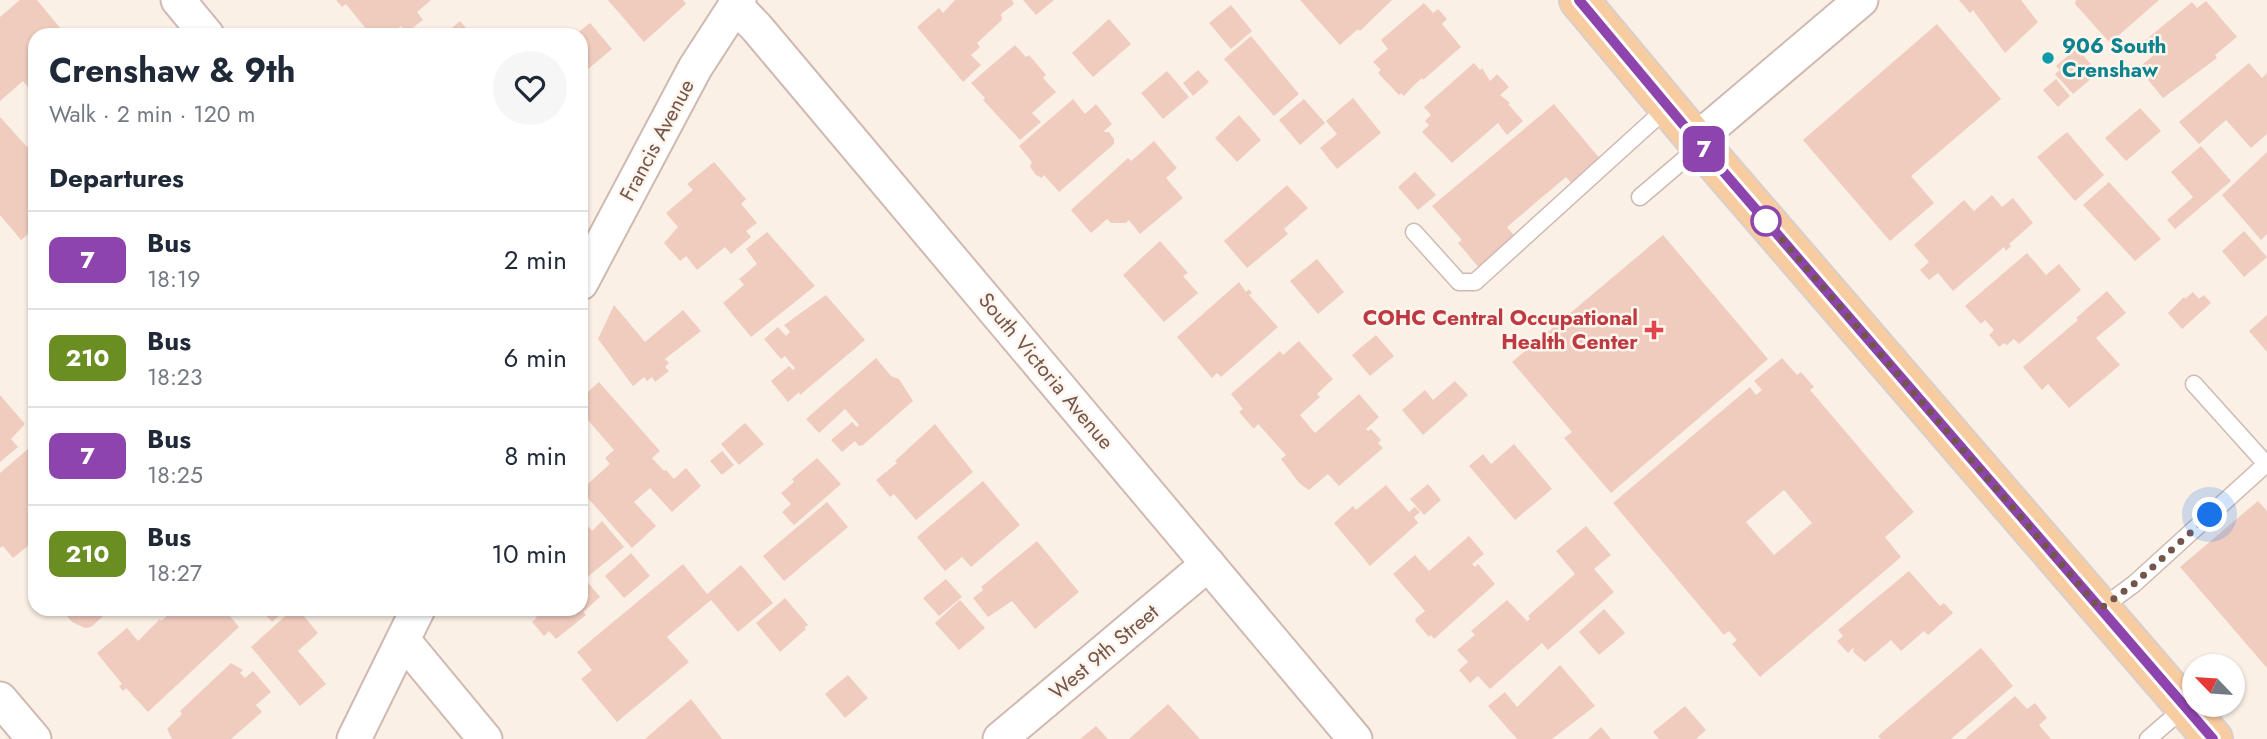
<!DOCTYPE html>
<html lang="en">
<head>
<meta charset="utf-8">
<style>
	:root { --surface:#fff; --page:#f6f6f7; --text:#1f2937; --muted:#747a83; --line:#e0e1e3 }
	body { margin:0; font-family:Jost,sans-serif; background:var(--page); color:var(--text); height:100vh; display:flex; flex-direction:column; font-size:26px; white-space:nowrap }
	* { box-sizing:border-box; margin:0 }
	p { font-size:23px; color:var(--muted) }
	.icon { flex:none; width:38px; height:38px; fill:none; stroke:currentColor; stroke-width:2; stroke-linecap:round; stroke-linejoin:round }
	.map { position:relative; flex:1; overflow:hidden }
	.details { position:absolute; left:28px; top:28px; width:560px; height:588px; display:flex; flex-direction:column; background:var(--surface); border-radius:21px; box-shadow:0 2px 5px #0004 }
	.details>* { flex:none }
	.badge { padding:0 14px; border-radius:10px; font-size:24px; line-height:46px }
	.needle { width:46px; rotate:295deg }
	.fabs { position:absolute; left:2182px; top:654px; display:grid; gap:14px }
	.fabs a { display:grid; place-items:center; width:63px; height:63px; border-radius:50%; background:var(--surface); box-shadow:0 2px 5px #0004; font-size:35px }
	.you { position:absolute; width:35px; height:35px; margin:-18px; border:5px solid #fff; border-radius:50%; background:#1a73e8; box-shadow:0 0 0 10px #1a73e833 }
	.map>.badge { position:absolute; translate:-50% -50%; box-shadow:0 0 0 4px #fff }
	h2 { padding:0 21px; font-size:26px; line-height:63px }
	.round { display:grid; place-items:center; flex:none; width:74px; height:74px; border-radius:37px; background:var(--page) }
	.headline { display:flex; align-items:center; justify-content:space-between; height:119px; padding:0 21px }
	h1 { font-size:33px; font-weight:700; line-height:52px }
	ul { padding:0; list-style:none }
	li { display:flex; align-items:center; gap:21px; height:98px; padding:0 21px; border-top:2px solid var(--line) }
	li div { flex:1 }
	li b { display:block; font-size:26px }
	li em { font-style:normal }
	li .badge { min-width:77px; font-weight:700; text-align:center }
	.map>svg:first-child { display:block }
	.building { fill:#f0ccbf; fill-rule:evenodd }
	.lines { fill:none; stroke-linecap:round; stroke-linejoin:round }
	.service-casing { stroke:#cfb9b0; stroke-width:19 }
	.minor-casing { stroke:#cfb9b0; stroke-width:37 }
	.primary-casing { stroke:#d8cfcd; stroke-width:42 }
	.service { stroke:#fff; stroke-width:16 }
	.minor { stroke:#fff; stroke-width:33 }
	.primary { stroke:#f7cca1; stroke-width:38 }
	.line-casing { stroke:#fff; stroke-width:16 }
	.line { stroke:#8e44ad; stroke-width:10 }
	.walk { stroke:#73554c; stroke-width:7; stroke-dasharray:0 12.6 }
	.culture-dot { fill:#0f9aa8; stroke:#fef5ec; stroke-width:2.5 }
	.stop-dot { fill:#fff; stroke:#8e44ad; stroke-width:3.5 }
	.health-dot { fill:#e0444e; stroke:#fef5ec; stroke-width:2.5 }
	.labels { text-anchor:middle; stroke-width:5; stroke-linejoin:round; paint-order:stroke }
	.culture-label { font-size:21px; font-weight:bold; fill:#0d838f; stroke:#fef5ec; text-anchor:start }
	.street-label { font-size:21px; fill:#73554c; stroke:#fef5ec }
	.health-label { font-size:21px; font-weight:bold; fill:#be3a42; stroke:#fef5ec; text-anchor:end }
</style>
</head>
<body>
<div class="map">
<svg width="2267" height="739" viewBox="0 0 2267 739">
	<rect width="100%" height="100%" fill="#fbf0e6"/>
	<g class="building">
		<polygon points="20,0 37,0 66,35 35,35 35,95 23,81 0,101 0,17"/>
		<polygon points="336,0 431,0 417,12 423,20 406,33 401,26 390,35 371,35 346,4 342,7"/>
		<polygon points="608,0 683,0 686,4 644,42"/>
		<polygon points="955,0 1012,0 1014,4 1001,14 1002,20 977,43 980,47 971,55 981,65 963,82 917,27 939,8 943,13"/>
		<polygon points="1023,0 1054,0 1036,15"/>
		<polygon points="1300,0 1392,0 1360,31 1358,29 1340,45"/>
		<polygon points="1959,0 2021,0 2038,22 2005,53 1973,10 1970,13"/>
		<polygon points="2076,0 2159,0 2110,43 2075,4"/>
		<polygon points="2206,1 2237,37 2215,55 2217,58 2163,98 2138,68 2154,55 2143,42 2192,2 2197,8"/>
		<polygon points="1424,3 1433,13 1438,9 1447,19 1442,24 1461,47 1423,80 1422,78 1412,87 1404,96 1401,93 1399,95 1378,73 1381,70 1373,62 1388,49 1381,40"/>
		<polygon points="1231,5 1252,31 1231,49 1209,23"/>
		<polygon points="1109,19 1131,44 1093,77 1072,53"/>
		<polygon points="460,21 472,35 444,35"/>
		<polygon points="590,23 612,49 581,75 581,35 575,35"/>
		<polygon points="1937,24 2001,99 1911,176 1934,203 1890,241 1803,140"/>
		<polygon points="1251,36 1299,94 1274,116 1224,59"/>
		<polygon points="1015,45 1026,57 1029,55 1046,75 1043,78 1056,92 1032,113 1041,122 1020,140 983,100 985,98 971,83"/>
		<polygon points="2077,48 2098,73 2073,94 2055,74 2060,70 2056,66"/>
		<polygon points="1474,63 1480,70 1482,68 1490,81 1497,74 1509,87 1500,95 1510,103 1508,104 1523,121 1507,135 1498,123 1452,163 1422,132 1429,125 1425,121 1431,115 1424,107"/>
		<polygon points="2249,63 2262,78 2267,73 2267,134 2251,148 2226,120 2199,144 2179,122"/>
		<polygon points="1198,70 1209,82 1193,96 1183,83"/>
		<polygon points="1167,71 1189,97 1163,119 1141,93"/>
		<polygon points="2056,79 2070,96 2058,107 2043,90"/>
		<polygon points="1353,98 1381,133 1337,169 1320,148 1337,134 1326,121"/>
		<polygon points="1073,99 1085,114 1096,104 1112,124 1103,132 1109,132 1114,139 1114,144 1059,192 1044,175 1042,178 1036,175 1030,167 1032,162 1019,146"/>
		<polygon points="1304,99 1325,123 1300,145 1279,120"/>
		<polygon points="1554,104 1601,160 1573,185 1566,177 1507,227 1518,240 1480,269 1458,243 1462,240 1432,206"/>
		<polygon points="2140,108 2161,131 2126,161 2105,138"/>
		<polygon points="1239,115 1261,140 1237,162 1215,138"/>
		<polygon points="0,117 27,147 35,140 35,228 21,240 0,215"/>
		<polygon points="2067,132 2104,175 2075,201 2037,157"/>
		<polygon points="1154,141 1177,168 1166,178 1183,198 1140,234 1129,220 1126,223 1111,223 1107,219 1091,233 1071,210 1128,158 1131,161"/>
		<polygon points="2201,146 2231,181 2175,229 2167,220 2193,197 2171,172"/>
		<polygon points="2267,152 2267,234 2261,240 2222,195"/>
		<polygon points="714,162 746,199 741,204 757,223 746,231 751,237 731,254 725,247 697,270 686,256 680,261 664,243 678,227 666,213 693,190 687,184"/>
		<polygon points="1415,172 1436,195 1418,210 1398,187"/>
		<polygon points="2109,182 2161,239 2135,261 2083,205"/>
		<polygon points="1287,185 1308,208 1284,229 1288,234 1247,268 1224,241"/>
		<polygon points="1992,195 2002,207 2013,198 2033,223 2009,244 2011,246 2006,251 2004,247 1953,291 1938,273 1929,280 1920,270 1929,262 1914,245 1964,200 1974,211"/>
		<polygon points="2244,231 2267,257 2244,277 2222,251"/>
		<polygon points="767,232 815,286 751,337 723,303 744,285 739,279 757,264 746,249"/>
		<polygon points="1663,235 1768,359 1611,493 1564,438 1572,432 1512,362"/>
		<polygon points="1160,241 1188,273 1183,276 1198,293 1164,322 1123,275"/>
		<polygon points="2027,253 2046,275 2059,264 2081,290 2019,344 2014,339 2007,345 2004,343 1999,347 1989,335 1994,330 1985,320 1981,324 1965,306"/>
		<polygon points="1317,259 1344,292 1318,314 1290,281"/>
		<polygon points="1239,282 1246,292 1249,289 1252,293 1249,295 1278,327 1221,377 1217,373 1212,378 1177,337"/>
		<polygon points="2107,291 2126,313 2096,338 2120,365 2069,408 2048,384 2042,390 2023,367 2078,320 2076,318"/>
		<polygon points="2193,292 2199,299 2204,295 2211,303 2182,329 2168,313 2184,297 2185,299"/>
		<polygon points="826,295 865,340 800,395 799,392 788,402 771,381 789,366 793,370 795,368 785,356 781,359 764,339 778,327 786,336 790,332 784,325"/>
		<polygon points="614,305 645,342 683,310 701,331 665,359 669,363 665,367 669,371 655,382 652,377 647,381 644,377 633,386 598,339"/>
		<polygon points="2267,315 2267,352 2249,331"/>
		<polygon points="1376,335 1394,356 1370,376 1352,355"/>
		<polygon points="1299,341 1333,379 1317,394 1320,397 1300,415 1315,433 1359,394 1379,417 1366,429 1368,431 1371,429 1381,440 1378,443 1383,448 1339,486 1328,474 1309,490 1299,483 1281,459 1286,455 1258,424 1254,429 1239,412 1243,409 1231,394 1280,351 1283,355"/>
		<polygon points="876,358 891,376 899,379 913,401 863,445 859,446 855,441 842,452 831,440 852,422 857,427 859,425 845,409 819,433 806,419"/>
		<path d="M1782 358 1797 375 1801 372 1814 387 1810 390 1914 512 1885 537 1901 557 1760 677 1732 644 1737 640 1729 631 1724 635 1613 503 1750 387 1756 395 1762 390 1754 381ZM1784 490 1812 523 1774 555 1746 522Z"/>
		<polygon points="1455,381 1468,395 1423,435 1402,410 1425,390 1433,400"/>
		<polygon points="599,382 660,451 652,458 664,471 666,470 674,479 686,468 701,486 672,512 650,488 634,502 656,526 632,548 581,490 610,464 605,458 614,450 581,412 581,398"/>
		<polygon points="0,395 25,424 11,439 18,447 0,462"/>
		<polygon points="745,423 764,444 739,465 721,444"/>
		<polygon points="935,424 973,472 916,520 894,494 890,497 876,480 897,463 895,461"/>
		<polygon points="1514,444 1552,489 1515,520 1469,466 1483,454 1491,464"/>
		<polygon points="28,449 35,457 35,540 13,558 3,546 0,548 0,473"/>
		<polygon points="722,451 734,465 722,475 710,461"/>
		<polygon points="817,458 841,484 794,525 782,512 791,504 781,493 794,482 792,479"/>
		<polygon points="983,481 1020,525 971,567 962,557 945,571 917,537"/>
		<polygon points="1428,484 1441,500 1424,515 1410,499"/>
		<polygon points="1386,485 1409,512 1415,507 1420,512 1414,517 1418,523 1370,566 1334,523 1353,506 1356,510"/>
		<polygon points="2258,501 2267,511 2267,668 2180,567"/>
		<polygon points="827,502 848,527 784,581 763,556"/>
		<polygon points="602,521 624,547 585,579 600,597 583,612 586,615 556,639 549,631 544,636 532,622 537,617 530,609 581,609 581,525 586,523 592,531"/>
		<polygon points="1586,526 1611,555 1594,569 1614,592 1548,650 1542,643 1490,689 1478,676 1470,683 1459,670 1468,662 1457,650 1475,635 1471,631 1507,600 1527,621 1530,619 1528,616 1575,574 1556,551"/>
		<polygon points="1469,536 1484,554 1472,564 1475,567 1478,564 1495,584 1434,639 1431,635 1429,637 1416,622 1415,619 1425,611 1393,574 1415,555 1429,571"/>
		<polygon points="1037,541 1079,592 1035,629 1012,601 988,617 973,598 983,590 981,587"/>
		<polygon points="631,553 650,576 624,598 605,576"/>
		<polygon points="683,564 707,594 741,565 773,603 738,632 711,600 667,637 689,662 617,722 581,679 592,670 577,652"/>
		<polygon points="1909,571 1940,606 1944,603 1953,613 1928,635 1924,631 1901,651 1891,640 1865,662 1853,652 1854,647 1848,653 1837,641 1843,636 1838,630"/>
		<polygon points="946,579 962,597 939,616 923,598"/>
		<polygon points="785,598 808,625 804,628 806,629 780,652 756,623"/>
		<polygon points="960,600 985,628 959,650 935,623"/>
		<polygon points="61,609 111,609 91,627 85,628 72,622"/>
		<polygon points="161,609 224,609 239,627 148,712 126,688 123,691 119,686 122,684 97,653 127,628 138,641 160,619 161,621 167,616"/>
		<polygon points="260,609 287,609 272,622"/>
		<polygon points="293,609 298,609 318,633 298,651 326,684 300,706 251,647"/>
		<polygon points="1604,609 1625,633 1599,655 1579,632"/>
		<polygon points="1981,648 2013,686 1951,739 1881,739 1878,736"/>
		<polygon points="231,663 243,670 240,673 245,678 253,671 271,692 256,705 262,712 231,739 172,739 167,729 182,714 180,711"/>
		<polygon points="1560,665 1595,706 1552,739 1517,739 1488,706 1505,692 1517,707"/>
		<polygon points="848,675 868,698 845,718 825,694"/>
		<polygon points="2015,696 2027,709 2035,703 2047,718 2039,725 2051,739 1965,739"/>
		<polygon points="691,699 722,739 645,739"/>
		<polygon points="1168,704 1200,739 1129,739"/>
		<polygon points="1685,706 1706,730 1696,739 1659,739 1653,732"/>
		<polygon points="1096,726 1108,739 1080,739"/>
		<polygon points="1601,727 1611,739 1588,739"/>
	</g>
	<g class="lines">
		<g class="service-casing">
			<g id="service">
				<polyline points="1640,197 1701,145"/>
				<polyline points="1414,232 1459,282 1475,282 1669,106"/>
				<polyline points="2100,609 2134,584 2266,464 2194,384"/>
				<polyline points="2148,739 2185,707"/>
			</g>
		</g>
		<g class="minor-casing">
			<g id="minor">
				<polyline points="178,0 207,35"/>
				<polyline points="735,5 757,28 1355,739"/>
				<polyline points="1696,140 1861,0"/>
				<polyline points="581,283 695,68 739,0"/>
				<polyline points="403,640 485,739"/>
				<polyline points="0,699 34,739"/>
				<polyline points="354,739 418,609"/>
				<polyline points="1000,739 1208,564"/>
			</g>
		</g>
		<g class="primary-casing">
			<polyline id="primary" points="1579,0 1696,140 2213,739"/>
		</g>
		<use href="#service" class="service"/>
		<use href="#minor" class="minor"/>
		<use href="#primary" class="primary"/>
	</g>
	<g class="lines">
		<g class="line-casing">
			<polyline id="line" points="1579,0 1696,140 2213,739"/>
		</g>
		<use href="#line" class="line"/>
		<polyline class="walk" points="1766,221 2100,609 2134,584 2210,515"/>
	</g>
	<circle class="culture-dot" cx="2048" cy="58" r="7"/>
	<circle class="stop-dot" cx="1766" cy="221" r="14"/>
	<path class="health-dot" d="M1650.5 319.5h7v7h7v7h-7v7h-7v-7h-7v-7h7z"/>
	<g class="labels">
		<g class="culture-label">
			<text x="2062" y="53">906 South<tspan x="2062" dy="24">Crenshaw</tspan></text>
		</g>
		<g class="street-label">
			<text transform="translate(657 140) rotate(-62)" y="7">Francis Avenue</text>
			<text transform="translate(1046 371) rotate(50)" y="7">South Victoria Avenue</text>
			<text transform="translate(1104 652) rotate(-40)" y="7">West 9th Street</text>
		</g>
		<g class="health-label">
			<text x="1638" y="325">COHC Central Occupational<tspan x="1638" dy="24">Health Center</tspan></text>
		</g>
	</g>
</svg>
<div class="fabs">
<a><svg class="needle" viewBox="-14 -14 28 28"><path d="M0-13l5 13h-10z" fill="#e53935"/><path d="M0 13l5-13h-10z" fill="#747a83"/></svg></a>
</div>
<div class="you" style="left:2210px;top:515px"></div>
<b class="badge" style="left:1704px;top:149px;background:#8e44ad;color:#fff">7</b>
<section class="details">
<div class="headline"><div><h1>Crenshaw &amp; 9th</h1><p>Walk · 2 min · 120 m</p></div><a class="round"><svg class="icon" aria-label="heart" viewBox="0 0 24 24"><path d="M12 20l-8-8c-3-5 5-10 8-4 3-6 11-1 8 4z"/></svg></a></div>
<h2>Departures</h2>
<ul>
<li><span class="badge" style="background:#8e44ad;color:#fff">7</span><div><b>Bus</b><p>18:19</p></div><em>2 min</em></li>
<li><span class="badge" style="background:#6b8e23;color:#fff">210</span><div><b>Bus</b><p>18:23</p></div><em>6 min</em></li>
<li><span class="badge" style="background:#8e44ad;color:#fff">7</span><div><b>Bus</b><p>18:25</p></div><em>8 min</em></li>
<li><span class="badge" style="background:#6b8e23;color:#fff">210</span><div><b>Bus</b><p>18:27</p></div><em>10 min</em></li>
</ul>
</section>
</div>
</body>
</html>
